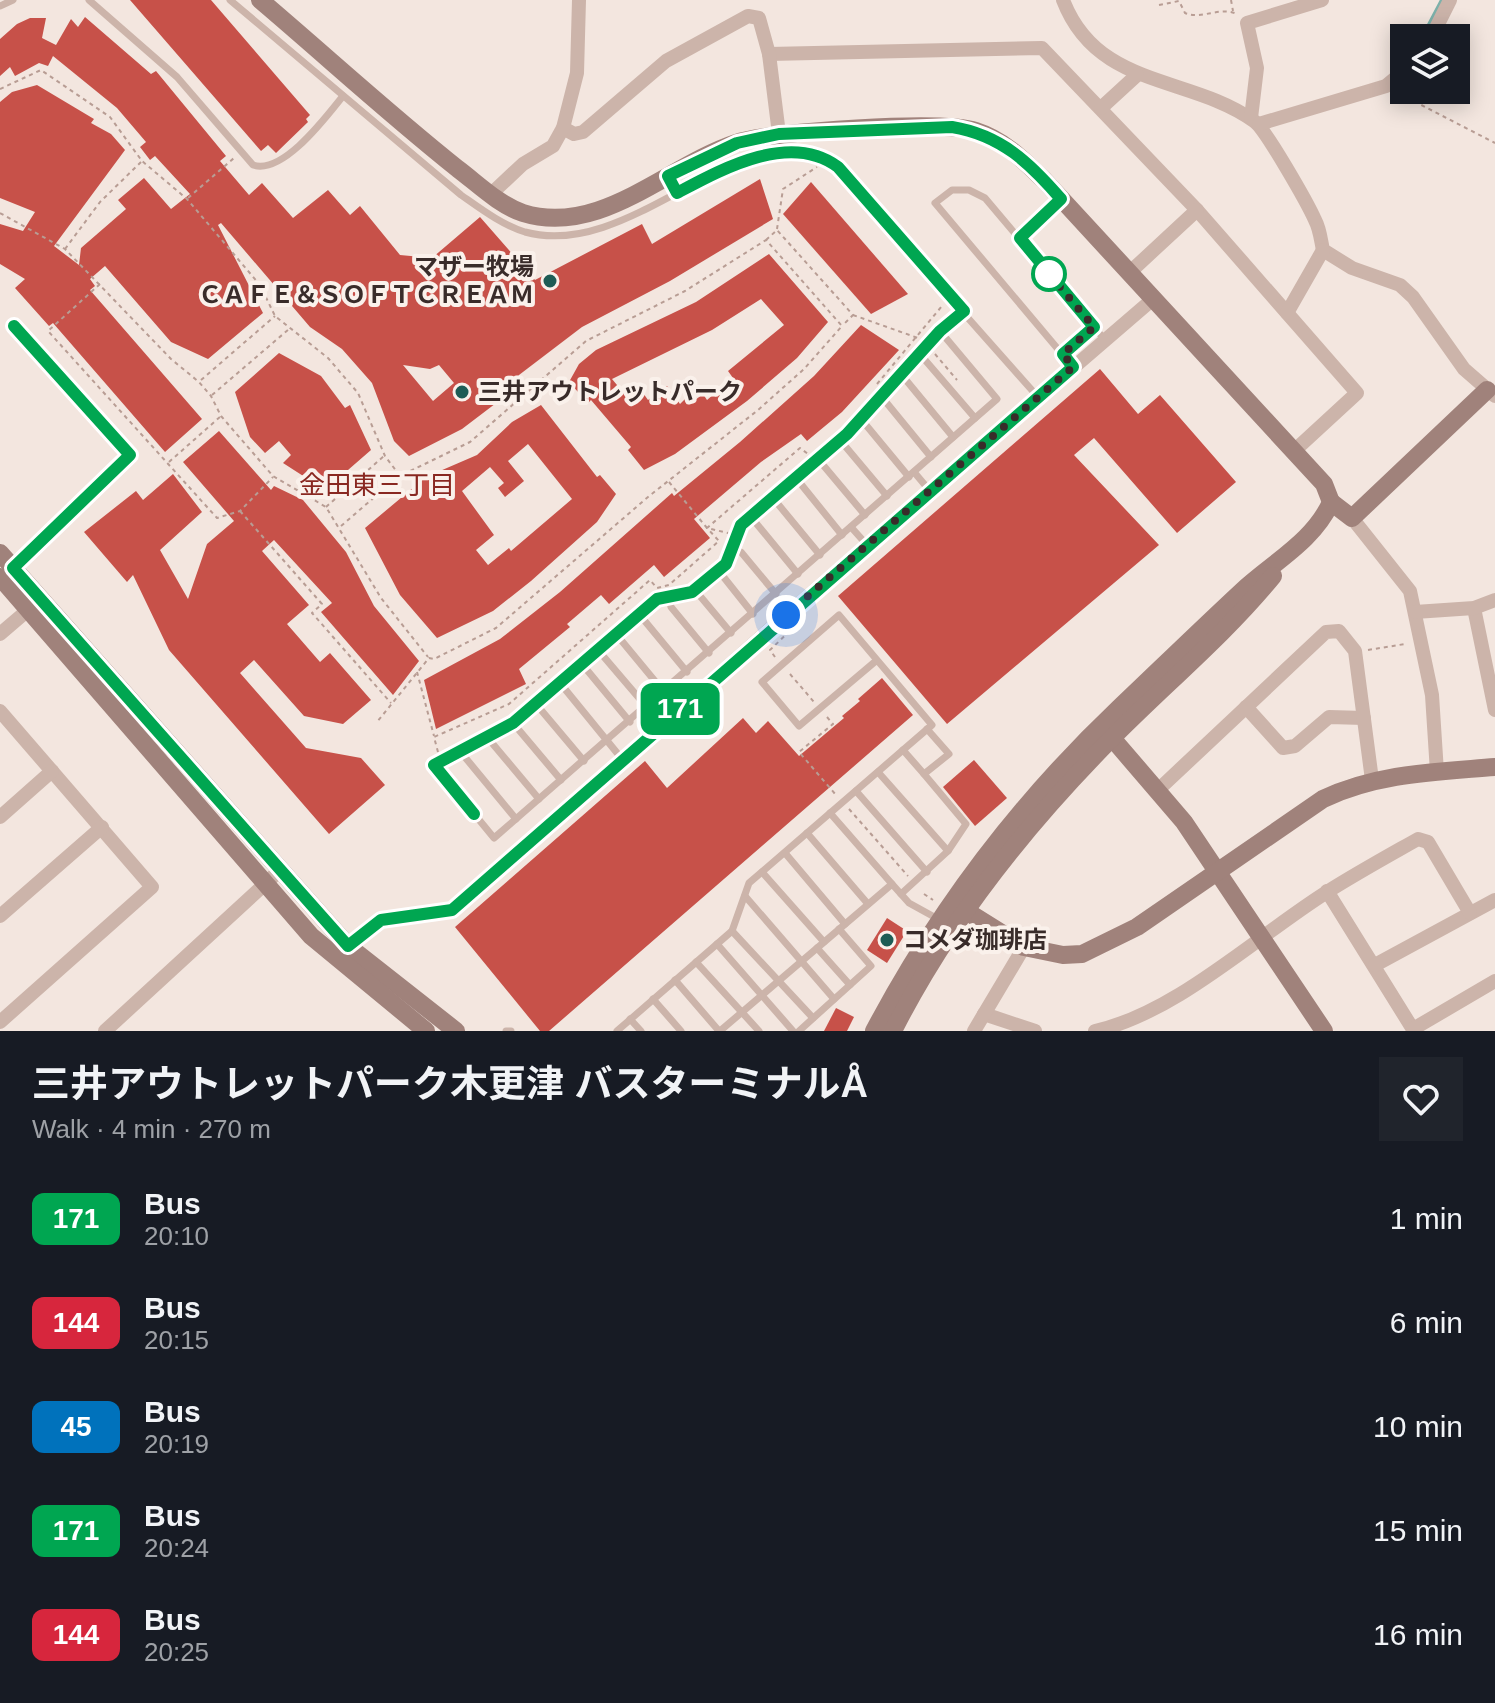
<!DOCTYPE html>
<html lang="en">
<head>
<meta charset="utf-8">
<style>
	:root { --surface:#171b24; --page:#20242c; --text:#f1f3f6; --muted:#9ea1a6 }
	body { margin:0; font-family:Helvetica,"Noto Sans JP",sans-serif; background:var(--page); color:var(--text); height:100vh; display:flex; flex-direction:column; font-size:30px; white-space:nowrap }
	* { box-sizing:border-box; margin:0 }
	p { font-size:26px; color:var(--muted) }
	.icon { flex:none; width:44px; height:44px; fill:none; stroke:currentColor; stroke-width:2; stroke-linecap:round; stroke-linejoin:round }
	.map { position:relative; height:1031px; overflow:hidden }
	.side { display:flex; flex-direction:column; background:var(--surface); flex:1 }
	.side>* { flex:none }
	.badge { padding:0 16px; border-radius:12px; font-size:28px; line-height:52px }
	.tools { position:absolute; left:1390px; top:24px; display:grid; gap:16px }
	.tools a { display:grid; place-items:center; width:80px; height:80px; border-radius:0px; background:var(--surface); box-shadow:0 4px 20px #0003; font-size:40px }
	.you { position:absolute; width:40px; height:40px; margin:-20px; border:6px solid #fff; border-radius:50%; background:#1a73e8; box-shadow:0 0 0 12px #1a73e833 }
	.map>.badge { position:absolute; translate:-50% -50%; box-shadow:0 0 0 4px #fff }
	.round { display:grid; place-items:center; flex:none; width:84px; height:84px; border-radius:0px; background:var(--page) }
	.summary { display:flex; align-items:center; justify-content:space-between; height:136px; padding:0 32px }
	h1 { font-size:38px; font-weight:700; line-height:60px }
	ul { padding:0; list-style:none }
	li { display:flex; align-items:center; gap:24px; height:104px; padding:0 32px }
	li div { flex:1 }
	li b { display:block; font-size:30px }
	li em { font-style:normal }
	li .badge { min-width:88px; font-weight:700; text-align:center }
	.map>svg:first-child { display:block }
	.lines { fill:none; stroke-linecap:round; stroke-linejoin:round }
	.stream { stroke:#7db1aa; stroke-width:4 }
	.building { fill:#c75149; fill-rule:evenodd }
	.path { stroke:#b89d94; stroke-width:2; stroke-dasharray:4 4; stroke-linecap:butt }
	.lane { stroke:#ccb4aa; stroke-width:7 }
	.street { stroke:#ccb4aa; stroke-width:14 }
	.secondary { stroke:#a0827b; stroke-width:18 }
	.line-casing { stroke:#fff; stroke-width:18 }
	.line { stroke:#00a651; stroke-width:12 }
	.walk { stroke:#392c2a; stroke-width:8; stroke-dasharray:0 14.4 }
	.stop-dot { fill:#fff; stroke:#00a651; stroke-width:4 }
	.poi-dot { fill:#1e5c55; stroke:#faf1eb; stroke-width:3 }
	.labels { text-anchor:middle; stroke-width:8; stroke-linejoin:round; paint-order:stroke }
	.poi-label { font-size:24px; font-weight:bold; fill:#392c2a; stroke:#faf1eb; text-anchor:start }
	.neighbourhood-label { font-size:26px; fill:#892821; stroke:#faf1eb }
</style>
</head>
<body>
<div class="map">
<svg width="1495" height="1031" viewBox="0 0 1495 1031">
	<rect width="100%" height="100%" fill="#f3e6df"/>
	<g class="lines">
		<polyline class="stream" points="1422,38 1442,0"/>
	</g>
	<g class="building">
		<polygon points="130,0 211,0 310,115 306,119 308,122 276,153 268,145 261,151"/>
		<path d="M85 17 151 74 156 71 226 156 220 161 249 195 262 183 293 218 328 190 350 215 360 206 400 255 432 258 480 217 535 280 642 224 652 244 760 179 773 219 670 281 582 327 519 375 512 391 462 429 409 456 394 441 372 383 342 349 310 327 221 223 218 225 263 313 208 359 171 342 105 266 90 279 95 286 90 290 202 419 165 452 53 323 49 326 15 288 25 279 0 264V224L23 231 35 212 0 198V102L12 92 37 85 94 119 91 123 111 134 125 150 54 246 79 265 81 248 126 209 118 200 144 178 171 209 190 194 155 156 150 160 140 147 146 142 117 108 53 56 48 66 39 63 15 76 10 67 0 76V39L17 24 30 18H46L42 38 56 45 71 19 78 27ZM403 365 430 369 439 365 454 383 433 401Z"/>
		<polygon points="811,182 908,294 871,314 783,214"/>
		<path d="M769 254 828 322 797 358 747 401 675 454 644 470 628 450 631 447 591 400 588 403 569 382 579 364 596 350 696 302ZM761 299 784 325 728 371 733 378 707 400 703 394 690 404 686 398 680 404 667 386 648 400 643 393 632 403 612 379 712 330Z"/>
		<polygon points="861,325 899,350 842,412 819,431 807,441 801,434 761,462 694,519 710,538 664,577 654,565 609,604 601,595 567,624 570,627 519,669 526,684 436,729 424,680 500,639 560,592 672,493 674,496 740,442 814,376"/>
		<polygon points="279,353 321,376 345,408 350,405 371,450 325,490 283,463 291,455 279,441 265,453 250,437 235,392"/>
		<polygon points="1100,369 1138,414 1160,395 1236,482 1177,533 1094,438 1074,455 1159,545 947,724 838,596"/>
		<path d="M541 405 597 477 600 475 616 494 597 522 531 581 493 611 437 638 400 595 365 528 426 477 477 455 512 422ZM528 444 572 499 511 551 509 548 488 565 476 550 494 535 462 491 490 467 504 483 498 488 505 497 524 481 508 461Z"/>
		<polygon points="219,431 271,490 274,486 303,500 346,552 374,606 419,661 393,695 321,612 332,603 274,540 262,551 309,605 287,624 320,662 330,653 371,700 343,724 304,716 254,660 240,673 306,748 361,758 385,785 329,834 169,650 133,575 127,582 84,532 136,491 143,500 173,474 202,512 160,550 188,599 207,544 234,521 183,462"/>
		<polygon points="882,678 913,715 549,1031 540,1031 455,927 645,761 667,788 743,718 756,733 768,721 799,756 844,718 842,716 860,701 858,699"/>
		<polygon points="974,760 1007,798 975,826 943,787"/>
		<polygon points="887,918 907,931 887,963 867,950"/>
		<polygon points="836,1008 854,1017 847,1031 824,1031"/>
	</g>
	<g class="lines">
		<g class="path">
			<polyline points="1231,0 1233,11"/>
			<path d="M1159 5 1179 1 1185 13C1202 20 1220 6 1237 14"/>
			<polyline points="0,89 41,70 110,117 142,161 187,199 260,285 275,316 328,358 358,393 385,456 400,476 470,442 586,341 685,291 766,240 842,326 804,369 758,410 648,497 496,628 434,659 429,658 377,722"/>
			<polyline points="1400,94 1495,143"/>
			<polyline points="188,198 234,158"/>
			<polyline points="0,213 65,249 171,359 199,382 211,396 221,416 273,476 326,507 381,598 428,657"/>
			<polyline points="777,229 783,189 817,167"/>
			<polyline points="766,240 777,230 853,315 843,325"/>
			<polyline points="65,249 100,202 141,162"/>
			<polyline points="100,284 48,331 217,518 240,511 273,477"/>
			<polyline points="853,315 918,338"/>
			<polyline points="935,354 957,380"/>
			<polyline points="201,380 275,316"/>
			<polyline points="877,384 942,306"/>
			<polyline points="212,395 289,329"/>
			<polyline points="169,462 221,416"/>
			<polyline points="669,482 707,528 728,533"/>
			<polyline points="326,507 384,456"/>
			<polyline points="240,511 322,604 312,613 391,703"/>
			<polyline points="341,526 399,476"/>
			<polyline points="1368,650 1405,644"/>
			<polyline points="775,657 770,650 795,626"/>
			<polyline points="417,672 434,736"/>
			<polyline points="790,674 814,702"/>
			<polyline points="827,717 833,724 799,752 836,795"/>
			<polyline points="438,752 434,737 509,704 650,580 657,588 669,585 719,541 707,528 800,448 808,454"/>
			<polyline points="849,809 908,876"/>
			<polyline points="924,894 933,900"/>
		</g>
		<g class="lane">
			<path d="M89 0 177 77 253 165C283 175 326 117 343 96"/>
			<path d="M230 0 461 195C481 209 502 225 525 232 632 261 734 117 827 159L1038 397"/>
			<polyline points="0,6 13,0"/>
			<polyline points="1020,238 1061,199"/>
			<polyline points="14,326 130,455 14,566"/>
			<polygon points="940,331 997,399 494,838 434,765 513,723 657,599 692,592 726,564 741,525 847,434"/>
			<polyline points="940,331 964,311"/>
			<polyline points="919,353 975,418"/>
			<polyline points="1063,354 1094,327"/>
			<polyline points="1073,367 935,203 952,190 969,190 985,198 1105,340"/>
			<polyline points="901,374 953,437"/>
			<polyline points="881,396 931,457"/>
			<polyline points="861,419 909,477"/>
			<polyline points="840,440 887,496"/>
			<polyline points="818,459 865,515"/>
			<polyline points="914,472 930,491"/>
			<polyline points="796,478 842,535"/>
			<polyline points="773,498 820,555"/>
			<polyline points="751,517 798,574"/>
			<polyline points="851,527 867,545"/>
			<polyline points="732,549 741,552 776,594"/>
			<polyline points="718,570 753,614"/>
			<polyline points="695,590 731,633"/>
			<polyline points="669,596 671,607 709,653"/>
			<polyline points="639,614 687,672"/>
			<polyline points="616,634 664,692"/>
			<polyline points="598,650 662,725"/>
			<polyline points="582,664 630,722"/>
			<polyline points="560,683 622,759"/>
			<polyline points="536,704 584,761"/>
			<polyline points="513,723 561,780"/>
			<polyline points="487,737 539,799"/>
			<polyline points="459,750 516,819"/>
			<polyline points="903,750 924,774"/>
			<polyline points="878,772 948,851"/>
			<polyline points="856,791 927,872"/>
			<polyline points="830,813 892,884"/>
			<polyline points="807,833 868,904"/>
			<polyline points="785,853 845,924"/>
			<polyline points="762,872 824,942"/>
			<polyline points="901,894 948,851 966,824 924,774 949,754 927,729"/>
			<polyline points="745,896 834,999"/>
			<polyline points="732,931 813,1018"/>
			<polyline points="717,944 793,1031"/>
			<polyline points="817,948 850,985"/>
			<polyline points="696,962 759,1031"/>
			<polyline points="675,980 719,1031"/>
			<polyline points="653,999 681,1031"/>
			<polyline points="630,1019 641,1031"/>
			<polyline points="506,1031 511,1031"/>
			<polyline points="617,1031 732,931 749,883 932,725 839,615 762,682 799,726 877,660"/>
			<polyline points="720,1031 892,884 909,903 938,919"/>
			<polyline points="799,1031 871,966 839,929"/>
		</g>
		<g class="street">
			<path d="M1063 0C1097 89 1190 75 1254 121 1265 128 1308 204 1315 220 1320 229 1321 241 1323 250L1352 268 1400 285 1413 297 1464 369 1495 396"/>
			<polyline points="1431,38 1450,0"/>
			<polyline points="769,54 1042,48 1197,210 1357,393 1294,451"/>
			<polyline points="1101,108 1137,75"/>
			<polyline points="1251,118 1257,68 1247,23 1322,0"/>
			<polyline points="1259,124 1386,86 1404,71"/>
			<polyline points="563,128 574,134 583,132 666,61 748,16 759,18 769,54 779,134"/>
			<polyline points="491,194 523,164 553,146 563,128 577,73 579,0"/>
			<polyline points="1129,273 1197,210"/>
			<polyline points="1287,313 1323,250"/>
			<polyline points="1352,518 1410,591 1432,695 1437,772"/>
			<polyline points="1474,608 1495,710"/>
			<polyline points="1415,612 1474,608 1495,600"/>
			<polyline points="0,634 28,610"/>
			<polyline points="1246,707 1283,748 1295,746 1329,717 1364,718"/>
			<polyline points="0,711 152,887 0,1022"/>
			<polyline points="1158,790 1326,632 1339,631 1355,651 1372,780"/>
			<polyline points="0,817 52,771"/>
			<polyline points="1327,891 1414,1031"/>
			<polyline points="0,916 102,827"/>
			<polyline points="348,946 381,920 452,910 786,615 1153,299"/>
			<polyline points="1375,965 1495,900"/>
			<polyline points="984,1014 1035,1031"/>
			<polyline points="1413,1029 1495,981"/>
			<polyline points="105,1031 279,871"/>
			<polyline points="974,1031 1024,947"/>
			<path d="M1095 1031C1176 1013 1257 936 1327 892 1357 873 1388 856 1418 839L1428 842 1470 913"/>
		</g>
		<g class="secondary">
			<path d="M260 0C326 56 390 115 458 169 478 184 499 205 523 213 600 237 667 166 736 143 772 131 942 120 976 131 1004 140 1023 160 1044 180L1324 484 1331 502"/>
			<polyline points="0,553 348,946 456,1031"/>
			<polyline points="0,577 311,936 426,1031"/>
			<polyline points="1112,738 1184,822 1324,1031"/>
			<path d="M966 911 1024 947 1063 955 1082 954 1137 927 1323 799C1378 773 1436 772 1495 767"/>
			<path d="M874 1031C938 910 1019 803 1119 708 1160 669 1200 630 1242 591 1272 563 1314 541 1331 502L1352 518 1487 390"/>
			<path d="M893 1031C948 922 1025 826 1110 740 1164 685 1224 636 1273 576"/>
		</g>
	</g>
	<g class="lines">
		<g class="line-casing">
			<path id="line" d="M14 326 130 455 13 568 348 946 381 920 452 910 1073 367 1063 354 1094 327 1020 238 1061 199C1030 163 1001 135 952 127L779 134 737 143 668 176 677 193C722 169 790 131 838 167L964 311 940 331 847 434 741 525 726 564 692 592 657 599 513 723 434 765 474 814"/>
		</g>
		<use href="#line" class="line"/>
		<polyline class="walk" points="786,615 1073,367 1063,354 1094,327 1049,274"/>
	</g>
	<circle class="stop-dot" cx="1049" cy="274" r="16"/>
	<g class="poi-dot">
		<circle cx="550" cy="281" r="8"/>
		<circle cx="462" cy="392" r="8"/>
		<circle cx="887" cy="940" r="8"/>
	</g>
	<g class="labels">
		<g class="poi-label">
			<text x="534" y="275" text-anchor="end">マザー牧場<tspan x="534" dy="28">ＣＡＦＥ＆ＳＯＦＴＣＲＥＡＭ</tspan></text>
			<text x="478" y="400">三井アウトレットパーク</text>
			<text x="903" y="948">コメダ珈琲店</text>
		</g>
		<g class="neighbourhood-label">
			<text x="377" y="494">金田東三丁目</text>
		</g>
	</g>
</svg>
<div class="tools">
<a><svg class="icon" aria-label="layers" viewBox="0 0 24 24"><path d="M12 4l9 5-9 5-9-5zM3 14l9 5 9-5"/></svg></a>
</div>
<div class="you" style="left:786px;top:615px"></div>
<b class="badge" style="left:680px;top:709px;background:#00a651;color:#fff">171</b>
</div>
<section class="side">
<div class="summary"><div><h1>三井アウトレットパーク木更津 バスターミナルÅ</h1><p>Walk · 4 min · 270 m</p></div><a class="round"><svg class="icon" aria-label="heart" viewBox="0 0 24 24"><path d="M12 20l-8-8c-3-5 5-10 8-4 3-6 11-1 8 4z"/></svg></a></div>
<ul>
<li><span class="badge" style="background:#00a651;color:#fff">171</span><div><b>Bus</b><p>20:10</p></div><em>1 min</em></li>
<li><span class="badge" style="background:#d7263d;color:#fff">144</span><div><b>Bus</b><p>20:15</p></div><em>6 min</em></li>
<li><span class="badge" style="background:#0072bc;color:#fff">45</span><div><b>Bus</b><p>20:19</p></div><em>10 min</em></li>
<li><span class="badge" style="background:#00a651;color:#fff">171</span><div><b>Bus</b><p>20:24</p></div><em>15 min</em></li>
<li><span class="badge" style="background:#d7263d;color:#fff">144</span><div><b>Bus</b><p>20:25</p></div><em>16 min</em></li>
</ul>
</section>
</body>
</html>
